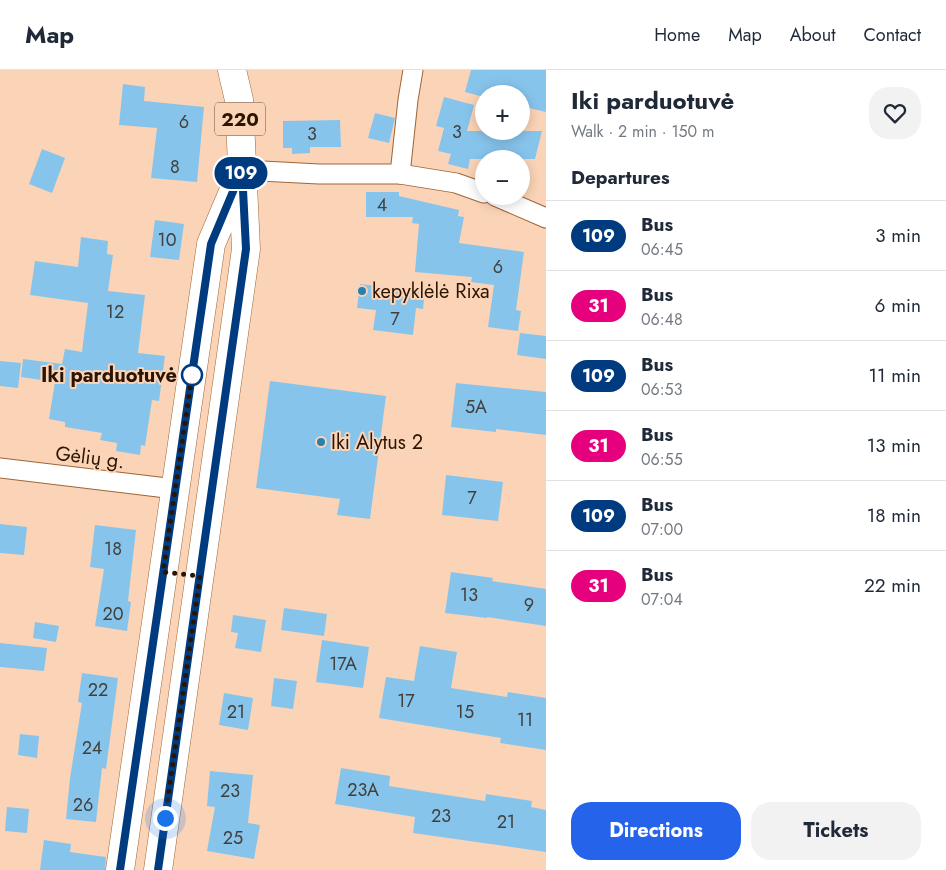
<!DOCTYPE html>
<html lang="en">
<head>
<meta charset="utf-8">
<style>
	:root { --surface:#fff; --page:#f2f2f3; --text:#1f2937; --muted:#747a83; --line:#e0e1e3; --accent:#2563eb }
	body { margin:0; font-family:Jost,sans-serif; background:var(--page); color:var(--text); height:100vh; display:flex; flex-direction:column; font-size:19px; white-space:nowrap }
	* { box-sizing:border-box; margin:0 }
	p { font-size:16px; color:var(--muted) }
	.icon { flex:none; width:28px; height:28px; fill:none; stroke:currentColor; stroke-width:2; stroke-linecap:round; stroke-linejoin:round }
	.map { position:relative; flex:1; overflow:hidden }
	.sheet { display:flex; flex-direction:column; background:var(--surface); width:400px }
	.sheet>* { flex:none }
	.badge { padding:0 10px; border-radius:16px; font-size:18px; line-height:32px }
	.fabs { position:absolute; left:475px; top:15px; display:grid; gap:10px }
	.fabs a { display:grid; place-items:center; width:55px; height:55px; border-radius:50%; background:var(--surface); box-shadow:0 2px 12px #0003; font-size:25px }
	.you { position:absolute; width:25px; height:25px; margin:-12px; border:4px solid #fff; border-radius:50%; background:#1a73e8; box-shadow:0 0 0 8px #1a73e833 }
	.map>.badge { position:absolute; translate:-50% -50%; box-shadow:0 0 0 2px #fff }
	h2 { padding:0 25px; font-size:19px; line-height:45px }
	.round { display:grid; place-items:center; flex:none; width:52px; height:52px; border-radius:20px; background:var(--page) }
	.summary { display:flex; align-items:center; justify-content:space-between; height:85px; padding:0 25px }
	h1 { font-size:24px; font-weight:700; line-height:38px }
	.primary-button { display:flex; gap:10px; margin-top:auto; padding:10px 25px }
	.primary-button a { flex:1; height:58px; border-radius:20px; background:var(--accent); color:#fff; font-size:20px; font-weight:700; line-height:58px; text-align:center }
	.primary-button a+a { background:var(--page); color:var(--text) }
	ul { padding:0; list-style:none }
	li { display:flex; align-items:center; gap:15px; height:70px; padding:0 25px; border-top:1px solid var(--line) }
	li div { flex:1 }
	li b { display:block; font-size:19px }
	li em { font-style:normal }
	li .badge { min-width:55px; font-weight:700; text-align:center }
	header { display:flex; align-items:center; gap:30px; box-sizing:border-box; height:70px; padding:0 25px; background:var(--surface); border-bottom:1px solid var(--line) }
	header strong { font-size:24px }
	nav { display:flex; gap:28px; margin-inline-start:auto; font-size:18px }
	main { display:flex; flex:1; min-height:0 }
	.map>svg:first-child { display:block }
	.building { fill:#87c4ec }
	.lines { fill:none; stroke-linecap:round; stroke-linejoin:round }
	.minor-casing { stroke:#9f6536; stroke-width:21 }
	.primary-casing { stroke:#9f6536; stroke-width:29 }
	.minor { stroke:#fff; stroke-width:19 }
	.primary { stroke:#fff; stroke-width:28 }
	.line-casing { stroke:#fff; stroke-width:11 }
	.line { stroke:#003b80; stroke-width:8 }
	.walk { stroke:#2b1402; stroke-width:5; stroke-dasharray:0 9 }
	.poi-dot { fill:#2a7faf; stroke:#fbd4b7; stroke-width:2 }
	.stop-dot { fill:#fff; stroke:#003b80; stroke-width:2.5 }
	.labels { text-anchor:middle; stroke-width:4; stroke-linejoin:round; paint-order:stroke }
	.number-label { font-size:18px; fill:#42403c }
	.shield { fill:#fbd4b7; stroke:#694e38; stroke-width:1 }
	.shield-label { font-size:19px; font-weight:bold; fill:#2b1402 }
	.poi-label { font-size:20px; fill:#2b1402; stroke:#fbd4b7; text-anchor:start }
	.stop-label { font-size:20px; font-weight:bold; fill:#2b1402; stroke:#fbd4b7; text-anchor:end }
	.street-label { font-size:20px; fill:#2b1402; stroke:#fbd4b7 }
</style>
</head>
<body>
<header>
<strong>Map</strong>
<nav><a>Home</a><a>Map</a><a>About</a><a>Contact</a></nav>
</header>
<main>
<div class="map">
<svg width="546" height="800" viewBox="0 0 546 800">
	<rect width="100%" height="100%" fill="#fbd4b7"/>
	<g class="building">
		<polygon points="471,0 546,0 546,42 521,36 521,24 484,24 484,27 465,22"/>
		<polygon points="123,14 145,17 144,31 204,37 197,112 151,108 157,58 119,55"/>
		<polygon points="444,27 474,35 467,61 542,61 535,89 470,89 468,99 448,94 451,84 438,81 444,58 436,56"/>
		<polygon points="375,43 395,48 389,73 368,68"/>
		<polygon points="340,50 341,77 310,77 310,83 292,84 292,78 283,78 283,51"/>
		<polygon points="42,79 65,88 52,123 29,114"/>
		<polygon points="366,122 399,122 399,126 459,140 458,146 464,147 459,173 524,182 516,240 521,241 518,261 488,257 494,215 471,212 472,207 415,202 419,154 412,153 413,147 366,147"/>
		<polygon points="155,150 184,154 179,190 150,187"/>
		<polygon points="81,167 108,171 107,184 113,185 108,221 145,225 138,283 165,286 159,331 152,330 145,376 141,375 140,385 116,381 117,373 100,370 102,363 65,357 65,352 49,349 55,312 21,307 23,289 62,294 65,279 82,282 88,233 30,225 35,191 78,197"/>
		<polygon points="360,214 425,222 423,239 416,238 413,265 373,260 376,240 357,238"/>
		<polygon points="520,263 546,266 546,289 517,285"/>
		<polygon points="0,291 21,293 18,318 0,316"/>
		<polygon points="270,311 386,326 370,449 337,445 340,429 256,418"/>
		<polygon points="456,313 546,322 546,365 496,359 496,362 451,357"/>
		<polygon points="446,405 503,412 498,451 442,445"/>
		<polygon points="0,454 27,457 24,485 0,483"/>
		<polygon points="95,455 136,460 128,531 131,532 127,561 95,556 104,499 90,497"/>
		<polygon points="451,502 493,508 492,511 546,519 546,556 487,547 487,548 445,543"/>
		<polygon points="284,538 327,544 324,566 281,560"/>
		<polygon points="233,545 266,550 261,582 235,578 238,563 231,562"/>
		<polygon points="35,552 59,556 56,572 33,568"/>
		<polygon points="322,570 369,577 363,618 316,612"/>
		<polygon points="0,573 47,578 44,601 0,597"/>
		<polygon points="420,576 457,582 451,618 507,627 508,622 546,628 546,680 500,673 501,668 379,648 386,607 414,611"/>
		<polygon points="82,603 118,608 106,699 102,698 96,752 66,749 70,708 82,633 78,632"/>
		<polygon points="274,608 297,611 293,639 271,636"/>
		<polygon points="224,623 253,628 248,660 219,655"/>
		<polygon points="20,664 39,666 37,688 18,685"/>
		<polygon points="341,698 390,706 389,716 485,731 486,724 532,731 531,737 546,740 546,782 413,763 415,747 335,734"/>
		<polygon points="210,701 253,705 248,753 260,755 254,789 207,781 215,737 207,736"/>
		<polygon points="7,737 29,739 27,763 5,761"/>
		<polygon points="44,770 71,774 70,782 106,787 105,800 40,800"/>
	</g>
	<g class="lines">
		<g class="minor-casing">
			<g id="minor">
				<polyline points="242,100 319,104 400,104 456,113 484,123"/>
				<polyline points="400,104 408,30 413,0"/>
				<polyline points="495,126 546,148"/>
				<polyline points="0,398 175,419"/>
			</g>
		</g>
		<g class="primary-casing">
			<g id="primary">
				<polyline points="120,800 211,174 239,108"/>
				<polyline points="158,800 246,179 239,30 232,0"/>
			</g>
		</g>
		<use href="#minor" class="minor"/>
		<use href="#primary" class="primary"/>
	</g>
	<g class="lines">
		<g class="line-casing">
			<polyline id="line" points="120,800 211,174 242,100 246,179 158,800"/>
		</g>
		<use href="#line" class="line"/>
		<polyline class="walk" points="165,748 200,506 163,502 192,305"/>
	</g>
	<g class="poi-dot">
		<circle cx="362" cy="221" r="5"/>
		<circle cx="321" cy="372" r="5"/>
	</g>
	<circle class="stop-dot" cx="192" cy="305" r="10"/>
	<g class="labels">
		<g class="number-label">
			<text x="184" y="58">6</text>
			<text x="457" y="68">3</text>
			<text x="312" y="70">3</text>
			<text x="175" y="103">8</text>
			<text x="382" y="141">4</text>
			<text x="167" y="176">10</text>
			<text x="498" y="203">6</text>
			<text x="115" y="248">12</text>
			<text x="395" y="255">7</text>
			<text x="476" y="343">5A</text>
			<text x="472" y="434">7</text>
			<text x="113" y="485">18</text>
			<text x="469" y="531">13</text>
			<text x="529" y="541">9</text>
			<text x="113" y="550">20</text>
			<text x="343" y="600">17A</text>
			<text x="98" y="626">22</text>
			<text x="406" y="637">17</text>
			<text x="236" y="648">21</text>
			<text x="465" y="648">15</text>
			<text x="525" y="656">11</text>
			<text x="92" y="684">24</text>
			<text x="363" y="726">23A</text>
			<text x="230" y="727">23</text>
			<text x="83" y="741">26</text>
			<text x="441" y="752">23</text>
			<text x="506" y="758">21</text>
			<text x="233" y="774">25</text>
		</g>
		<rect class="shield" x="215" y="32.5" width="50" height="33" rx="4"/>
		<g class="shield-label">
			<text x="240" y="56">220</text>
		</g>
		<g class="poi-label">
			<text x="372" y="228">kepyklėlė Rixa</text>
			<text x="331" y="379">Iki Alytus 2</text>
		</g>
		<g class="stop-label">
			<text x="177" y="312">Iki parduotuvė</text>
		</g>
		<g class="street-label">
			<text transform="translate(90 387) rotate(7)" y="7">Gėlių g.</text>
		</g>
	</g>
</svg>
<div class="fabs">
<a>+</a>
<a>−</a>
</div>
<div class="you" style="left:165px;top:748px"></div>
<b class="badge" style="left:241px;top:103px;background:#003b80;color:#fff">109</b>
</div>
<section class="sheet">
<div class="summary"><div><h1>Iki parduotuvė</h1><p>Walk · 2 min · 150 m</p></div><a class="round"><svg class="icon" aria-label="heart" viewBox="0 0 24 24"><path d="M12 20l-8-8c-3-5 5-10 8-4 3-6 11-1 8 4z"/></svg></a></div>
<h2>Departures</h2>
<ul>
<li><span class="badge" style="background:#003b80;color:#fff">109</span><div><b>Bus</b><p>06:45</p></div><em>3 min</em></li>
<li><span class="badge" style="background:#e6007e;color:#fff">31</span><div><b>Bus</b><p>06:48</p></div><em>6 min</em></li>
<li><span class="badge" style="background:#003b80;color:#fff">109</span><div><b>Bus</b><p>06:53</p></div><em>11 min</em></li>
<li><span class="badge" style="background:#e6007e;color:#fff">31</span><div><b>Bus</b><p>06:55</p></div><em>13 min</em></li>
<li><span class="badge" style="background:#003b80;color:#fff">109</span><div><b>Bus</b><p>07:00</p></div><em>18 min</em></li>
<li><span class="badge" style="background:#e6007e;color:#fff">31</span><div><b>Bus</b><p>07:04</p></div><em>22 min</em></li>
</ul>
<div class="primary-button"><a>Directions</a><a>Tickets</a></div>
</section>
</main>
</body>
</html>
